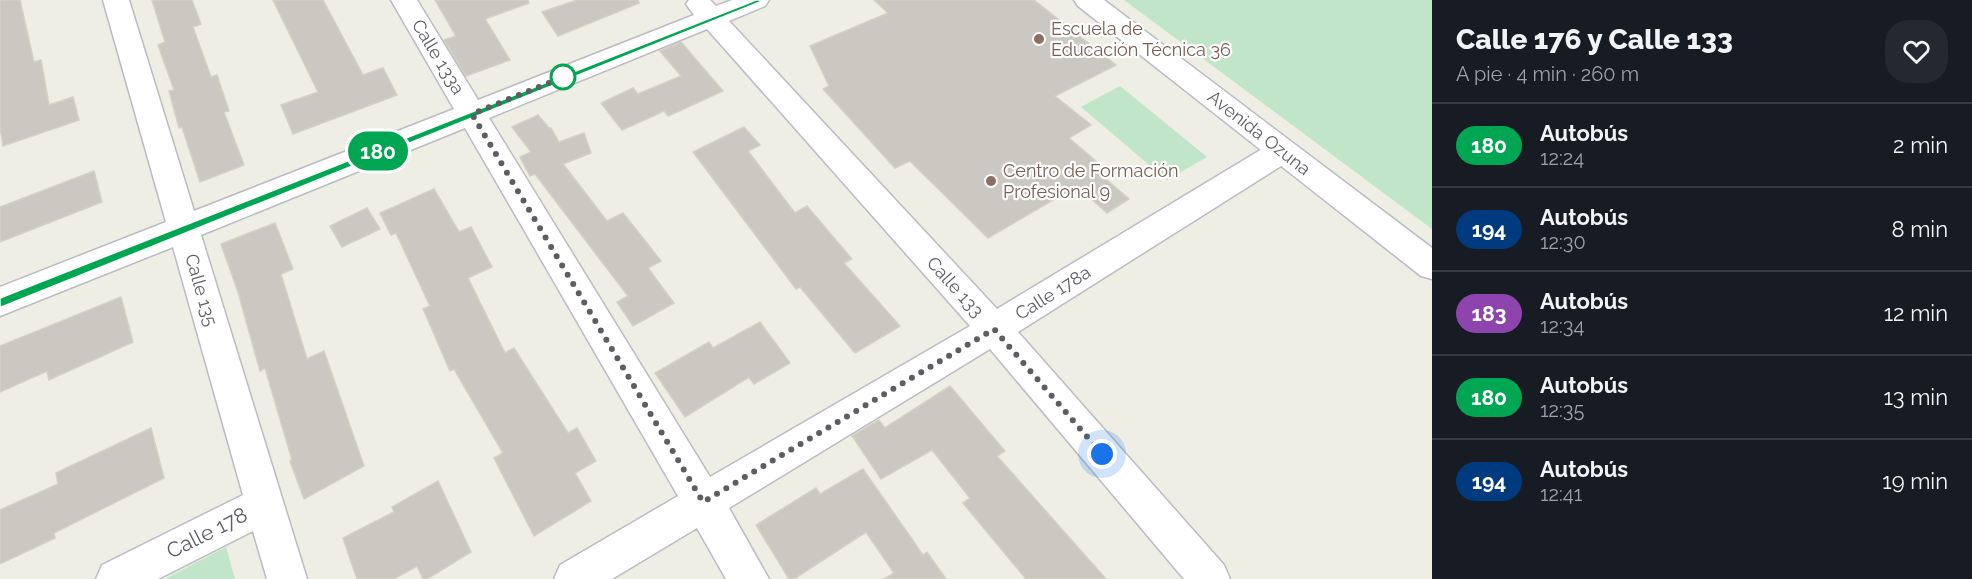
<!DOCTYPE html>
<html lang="es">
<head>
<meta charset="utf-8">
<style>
	:root { --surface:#171b24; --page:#242831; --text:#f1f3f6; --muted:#9ea1a6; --line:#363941 }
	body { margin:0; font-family:Raleway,sans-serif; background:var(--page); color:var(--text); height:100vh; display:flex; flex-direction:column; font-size:22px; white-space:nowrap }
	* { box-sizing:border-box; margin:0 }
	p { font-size:20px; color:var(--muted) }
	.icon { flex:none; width:33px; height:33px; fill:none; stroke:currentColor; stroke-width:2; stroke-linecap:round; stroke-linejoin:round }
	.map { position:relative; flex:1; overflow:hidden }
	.drawer { display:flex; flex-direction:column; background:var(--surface); width:540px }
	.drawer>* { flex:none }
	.badge { padding:0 12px; border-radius:20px; font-size:21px; line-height:39px }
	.you { position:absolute; width:30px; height:30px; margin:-15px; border:4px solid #fff; border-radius:50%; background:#1a73e8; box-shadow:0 0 0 9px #1a73e833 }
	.map>.badge { position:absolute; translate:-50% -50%; box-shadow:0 0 0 3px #fff }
	.round { display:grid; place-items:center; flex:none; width:63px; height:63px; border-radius:24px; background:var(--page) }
	.summary { display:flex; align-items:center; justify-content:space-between; height:102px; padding:0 24px }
	h1 { font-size:28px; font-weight:800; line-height:45px }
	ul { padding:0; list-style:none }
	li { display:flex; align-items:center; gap:18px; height:84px; padding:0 24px; border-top:2px solid var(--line) }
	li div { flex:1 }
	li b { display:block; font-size:22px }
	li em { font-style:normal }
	li .badge { min-width:66px; font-weight:700; text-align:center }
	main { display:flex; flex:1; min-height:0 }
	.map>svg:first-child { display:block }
	.green { fill:#c0e5c8 }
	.building { fill:#cac8c1; stroke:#d3d1c2; stroke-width:1.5 }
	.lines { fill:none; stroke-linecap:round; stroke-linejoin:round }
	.minor-casing { stroke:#bbbcc2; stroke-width:3 }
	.secondary-casing { stroke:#b9bbc2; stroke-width:3 }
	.minor { fill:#fff; fill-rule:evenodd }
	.secondary { fill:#fff; fill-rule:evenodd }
	.line { fill:#00a651; stroke:#fff; stroke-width:1.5 }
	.walk { stroke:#5c5e64; stroke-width:6; stroke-dasharray:0 10.8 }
	.education-dot { fill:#8d6e63; stroke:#fff; stroke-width:2 }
	.stop-dot { fill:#fff; stroke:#00a651; stroke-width:3 }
	.labels { text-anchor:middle; stroke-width:4.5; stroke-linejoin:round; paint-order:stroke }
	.education-label { font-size:18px; fill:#785e54; stroke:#fff; text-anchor:start }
	.street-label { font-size:18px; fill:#5c5e64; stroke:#fff }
	.near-street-label { font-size:21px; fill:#5c5e64; stroke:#fff }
</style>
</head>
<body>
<main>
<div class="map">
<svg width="1432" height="579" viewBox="0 0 1432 579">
	<rect width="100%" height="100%" fill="#eeeee4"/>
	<g class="green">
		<polygon points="1124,0 1432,0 1432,229"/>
		<polygon points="1120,86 1207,157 1167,180 1081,107"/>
		<polygon points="226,547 235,579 165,579"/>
	</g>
	<g class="building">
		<polygon points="0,0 20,0 34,62 41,60 49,105 73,97 79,120 3,146 0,127"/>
		<polygon points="152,0 192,0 201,24 193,27 211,77 217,75 229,111 224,112 244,165 200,182 182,127 179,128 169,91 174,90 158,45 165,42"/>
		<polygon points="273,0 323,0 363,75 383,68 397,95 293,134 281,105 318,92"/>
		<polygon points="435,0 528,0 529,3 485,19 510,60 466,76 444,40 456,36"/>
		<polygon points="577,0 638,0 639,3 558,36 542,12"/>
		<polygon points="874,0 1034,0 1116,65 1055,96 1091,125 1069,138 1105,169 1099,173 1129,199 1107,213 1077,186 988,238 910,161 895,168 823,89 829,86 810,46 888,13"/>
		<polygon points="681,42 723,91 668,116 664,111 622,130 601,103 633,88 638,94 681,76 660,51"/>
		<polygon points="538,115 549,128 551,128 559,142 584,133 591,153 563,164 607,221 623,213 661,261 648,268 674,303 633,326 617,302 628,296 535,174 530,176 520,157 531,152 512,127"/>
		<polygon points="744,127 760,145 748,151 795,213 807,206 852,259 844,263 900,326 855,353 800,287 796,289 693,152"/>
		<polygon points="94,171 102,202 0,242 0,207"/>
		<polygon points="434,189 459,232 471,227 492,267 468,278 505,353 514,348 568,433 577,428 596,461 575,473 591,501 534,536 494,458 503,453 454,369 450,371 423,309 430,306 396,233 391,235 380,213"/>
		<polygon points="367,208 380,229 342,247 330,226"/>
		<polygon points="275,223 293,269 281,274 307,359 324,351 364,466 304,499 290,461 292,460 265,368 260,371 238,292 221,244"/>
		<polygon points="121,297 133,342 49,380 47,371 0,392 0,346"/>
		<polygon points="760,322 790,363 754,384 749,377 685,417 655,373 709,342 713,348"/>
		<polygon points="950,386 1005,451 997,456 1106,579 1026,579 963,503 970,498 932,450 881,479 852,436 879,420 885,428"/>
		<polygon points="151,428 164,478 54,533 55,538 0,564 0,510 58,484 56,473"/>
		<polygon points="863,469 923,555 927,552 946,579 884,579 894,573 866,532 794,579 789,579 756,525 816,488 820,494"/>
		<polygon points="438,481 471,552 427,579 423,579 417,566 394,579 357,579 343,538 394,512 392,507"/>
	</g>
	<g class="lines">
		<g class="minor-casing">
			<path id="minor" d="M103 0H129L194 211 454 109 391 0H417L478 100 694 15 686 4 689 0H710L716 6 732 0H769L765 6 729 21 997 309 1272 143 1282 140 1292 143 1297 151 1292 159 1018 332 1224 565 1230 579H1184L990 349 729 508 769 579H726L697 528 612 579H554L560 565 678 496 465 128 201 235 307 579H267L253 531 158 579H96L102 565 243 495 173 247 0 316V287L166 222ZM707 29 970 326 710 477 489 118Z"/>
		</g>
		<g class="secondary-casing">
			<polygon id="secondary" points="1074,0 1104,0 1432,248 1432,279 1421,276 1078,6"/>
		</g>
		<use href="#minor" class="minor"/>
		<use href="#secondary" class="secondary"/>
	</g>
	<polygon class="line" points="756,0 760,0 760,2 4,306 0,307 0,298"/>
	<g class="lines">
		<polyline class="walk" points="563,77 566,76 472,114 703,502 994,329 1102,454"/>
	</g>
	<g class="education-dot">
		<circle cx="1039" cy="39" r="6"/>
		<circle cx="991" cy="181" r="6"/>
	</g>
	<circle class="stop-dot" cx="563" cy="77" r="12"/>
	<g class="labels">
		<g class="education-label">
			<text x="1051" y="35">Escuela de<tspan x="1051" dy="21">Educación Técnica 36</tspan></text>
			<text x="1003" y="177">Centro de Formación<tspan x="1003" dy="21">Profesional 9</tspan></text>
		</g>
		<g class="street-label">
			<text transform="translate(438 57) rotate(59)" y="6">Calle 133a</text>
			<text transform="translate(1259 133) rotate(38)" y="6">Avenida Ozuna</text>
			<text transform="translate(955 287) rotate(48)" y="6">Calle 133</text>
			<text transform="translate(201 290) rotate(74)" y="6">Calle 135</text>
			<text transform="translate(1053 293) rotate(-32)" y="6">Calle 178a</text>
		</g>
		<g class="near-street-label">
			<text transform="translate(207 533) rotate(-27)" y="7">Calle 178</text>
		</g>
	</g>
</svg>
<div class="you" style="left:1102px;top:454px"></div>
<b class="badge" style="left:378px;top:151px;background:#00a651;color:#fff">180</b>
</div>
<section class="drawer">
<div class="summary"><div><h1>Calle 176 y Calle 133</h1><p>A pie · 4 min · 260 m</p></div><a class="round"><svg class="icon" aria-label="heart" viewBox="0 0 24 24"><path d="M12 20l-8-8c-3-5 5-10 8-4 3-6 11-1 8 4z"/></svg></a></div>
<ul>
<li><span class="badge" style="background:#00a651;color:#fff">180</span><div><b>Autobús</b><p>12:24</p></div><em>2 min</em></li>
<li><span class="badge" style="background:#003b80;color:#fff">194</span><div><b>Autobús</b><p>12:30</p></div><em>8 min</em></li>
<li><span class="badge" style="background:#8e44ad;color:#fff">183</span><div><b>Autobús</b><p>12:34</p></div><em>12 min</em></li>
<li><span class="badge" style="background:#00a651;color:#fff">180</span><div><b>Autobús</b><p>12:35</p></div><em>13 min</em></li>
<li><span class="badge" style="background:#003b80;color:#fff">194</span><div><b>Autobús</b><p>12:41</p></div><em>19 min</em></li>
</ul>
</section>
</main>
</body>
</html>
